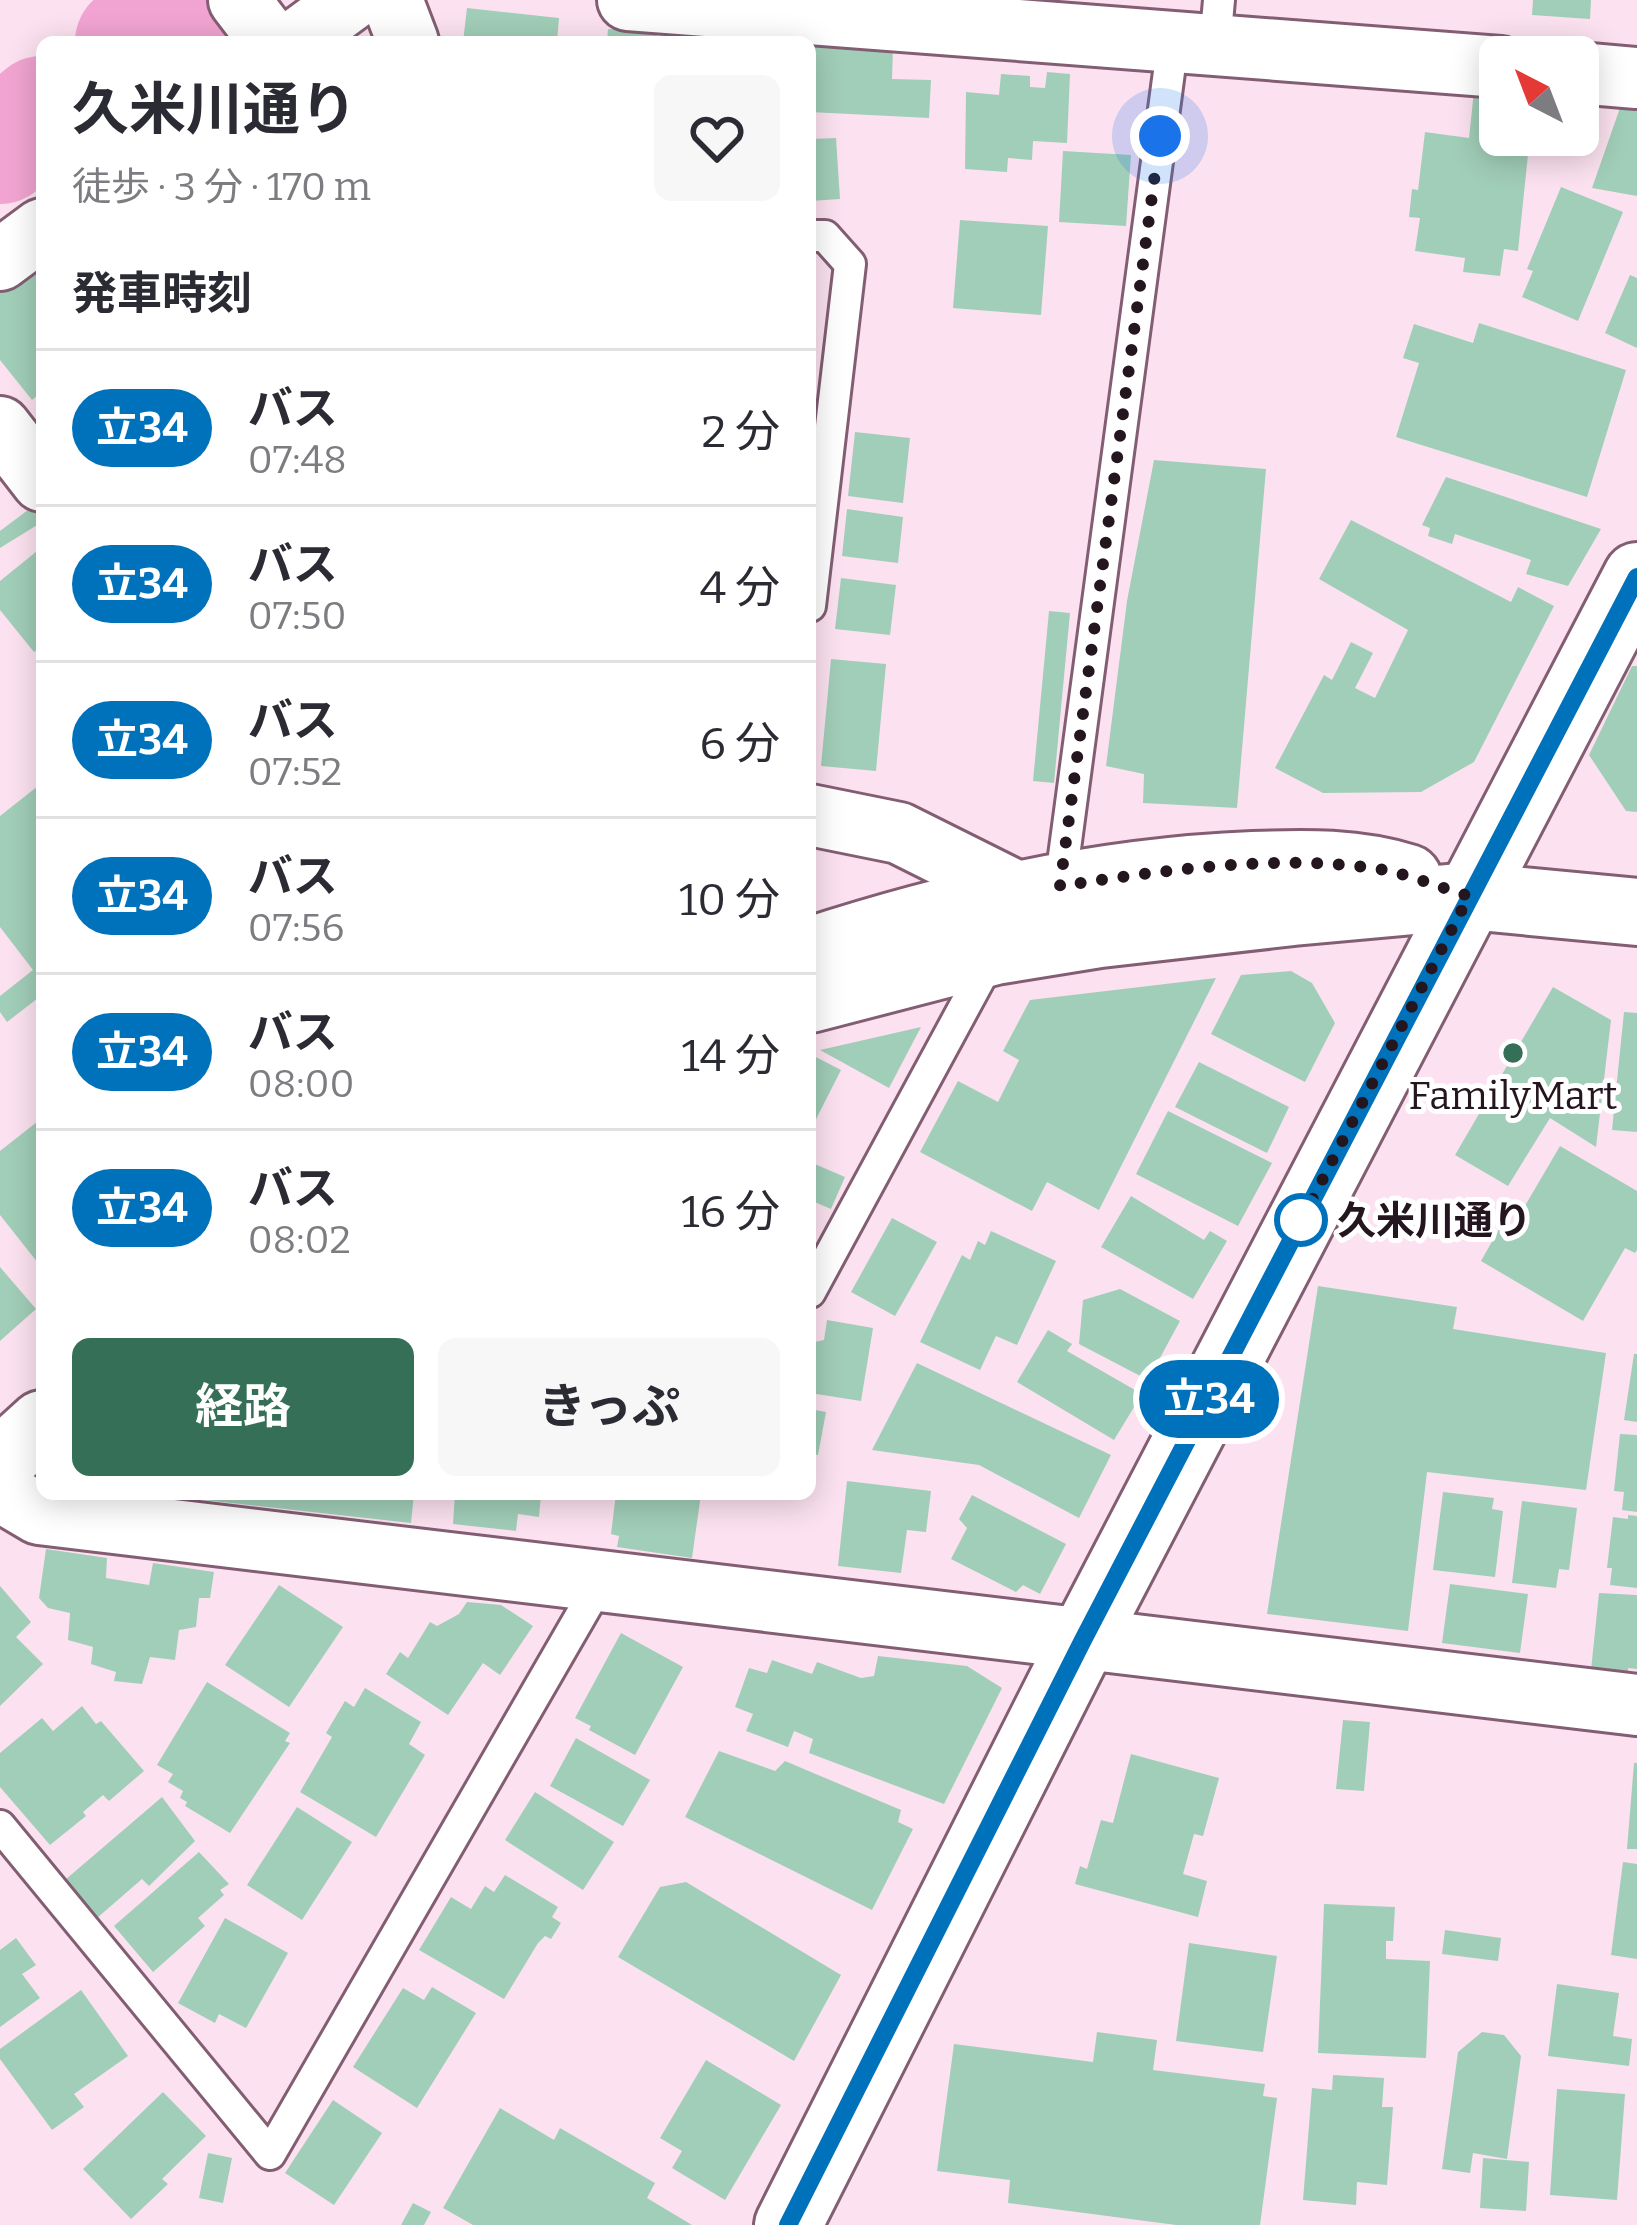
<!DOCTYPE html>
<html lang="ja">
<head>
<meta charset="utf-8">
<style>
	:root { --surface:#fff; --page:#f7f7f7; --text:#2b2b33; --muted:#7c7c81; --line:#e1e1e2; --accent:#366f57 }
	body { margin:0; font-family:Bitter,"Noto Sans JP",serif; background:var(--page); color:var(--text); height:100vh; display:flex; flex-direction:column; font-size:45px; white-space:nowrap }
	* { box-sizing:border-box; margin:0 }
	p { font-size:39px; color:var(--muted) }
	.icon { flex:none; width:66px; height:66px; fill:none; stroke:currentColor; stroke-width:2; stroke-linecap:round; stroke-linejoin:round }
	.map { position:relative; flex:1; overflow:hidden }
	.panel { position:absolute; left:36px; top:36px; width:780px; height:1464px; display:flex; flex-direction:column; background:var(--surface); border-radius:18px; box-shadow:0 6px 30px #0003 }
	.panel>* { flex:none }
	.badge { padding:0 24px; border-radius:39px; font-size:42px; line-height:78px }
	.needle { width:78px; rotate:318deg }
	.controls { position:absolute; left:1479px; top:36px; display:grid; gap:24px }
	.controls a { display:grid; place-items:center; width:120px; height:120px; border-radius:18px; background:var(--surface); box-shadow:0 6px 30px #0003; font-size:60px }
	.you { position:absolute; width:60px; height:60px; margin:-30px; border:9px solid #fff; border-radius:50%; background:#1a73e8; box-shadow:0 0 0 18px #1a73e833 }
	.map>.badge { position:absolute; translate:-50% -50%; box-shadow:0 0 0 6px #fff }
	h2 { padding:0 36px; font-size:45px; line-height:108px }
	.round { display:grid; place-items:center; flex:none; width:126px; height:126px; border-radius:18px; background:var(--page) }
	.head { display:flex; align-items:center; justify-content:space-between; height:204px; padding:0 36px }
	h1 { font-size:57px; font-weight:700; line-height:90px }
	.cta { display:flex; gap:24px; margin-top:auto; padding:24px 36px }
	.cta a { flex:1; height:138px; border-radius:18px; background:var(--accent); color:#fff; font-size:48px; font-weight:700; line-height:138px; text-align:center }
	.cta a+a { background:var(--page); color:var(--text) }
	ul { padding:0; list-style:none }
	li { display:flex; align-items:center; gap:36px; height:156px; padding:0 36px; border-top:3px solid var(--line) }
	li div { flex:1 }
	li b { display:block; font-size:45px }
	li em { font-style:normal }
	li .badge { min-width:132px; font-weight:700; text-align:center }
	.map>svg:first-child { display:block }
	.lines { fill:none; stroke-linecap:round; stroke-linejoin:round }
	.river { stroke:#f1a4d1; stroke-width:114 }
	.building { fill:#a1ceb8 }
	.service-casing { stroke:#835e73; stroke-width:36 }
	.minor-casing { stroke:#835e73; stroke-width:66 }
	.tertiary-casing { stroke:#835e73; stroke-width:72 }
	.secondary-casing { stroke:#835e73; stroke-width:72 }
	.service { stroke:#fff; stroke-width:30 }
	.minor { stroke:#fff; stroke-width:60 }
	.tertiary { stroke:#fff; stroke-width:66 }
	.secondary { stroke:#fff; stroke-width:66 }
	.line-casing { stroke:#fff; stroke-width:27 }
	.line { stroke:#0072bc; stroke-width:18 }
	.walk { stroke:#24161e; stroke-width:12; stroke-dasharray:0 21.6 }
	.poi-dot { fill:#366f57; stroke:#fff; stroke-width:4.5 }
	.stop-dot { fill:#fff; stroke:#0072bc; stroke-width:6 }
	.labels { text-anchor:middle; stroke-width:10; stroke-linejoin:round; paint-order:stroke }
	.poi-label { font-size:39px; fill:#24161e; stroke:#fff }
	.stop-label { font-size:39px; font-weight:bold; fill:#24161e; stroke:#fff; text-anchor:start }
</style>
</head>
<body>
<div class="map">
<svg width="1637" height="2225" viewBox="0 0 1637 2225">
	<rect width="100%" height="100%" fill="#fce2f0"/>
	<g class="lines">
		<g class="river">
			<polyline points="132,42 180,0"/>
			<polyline points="0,147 42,113"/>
		</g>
	</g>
	<g class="building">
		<polygon points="1533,0 1591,0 1590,19 1532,15"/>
		<polygon points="467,8 559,18 557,42 463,42"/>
		<polygon points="628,15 659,18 656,42 607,42 608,29 626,30"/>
		<polygon points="673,35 741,38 741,42 672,42"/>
		<polygon points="810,42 893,46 892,79 931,80 929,118 810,112"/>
		<polygon points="1047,72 1070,74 1067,143 1033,141 1032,160 1008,158 1007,172 965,169 966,92 999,95 1001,74 1030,76 1030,87 1045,88"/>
		<polygon points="1474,91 1500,93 1500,135 1530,135 1518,251 1504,249 1500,276 1463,272 1465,258 1415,251 1420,218 1409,217 1412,189 1418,190 1425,132 1469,138"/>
		<polygon points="1622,102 1637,103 1637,196 1592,188"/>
		<polygon points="836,138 840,199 810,201 810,139"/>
		<polygon points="1063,151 1131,155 1126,226 1059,222"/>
		<polygon points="1561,187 1623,212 1578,321 1522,297 1533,271 1527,269"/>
		<polygon points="960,220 1048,226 1041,315 953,308"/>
		<polygon points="38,263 42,267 42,392 32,400 0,360 0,293"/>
		<polygon points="1630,275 1637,278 1637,348 1605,333"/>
		<polygon points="1479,323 1626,370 1587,497 1396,437 1419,363 1403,358 1414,324 1473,343"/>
		<polygon points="855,432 910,438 903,503 848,496"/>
		<polygon points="1154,460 1266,469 1237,808 1143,803 1144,774 1106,766 1127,601"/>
		<polygon points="1446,477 1601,529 1568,586 1526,574 1531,560 1455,534 1452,544 1428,536 1430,528 1422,525"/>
		<polygon points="40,501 42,522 0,548 0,531"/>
		<polygon points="847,509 903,517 898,563 842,556"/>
		<polygon points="1351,520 1511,602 1518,587 1554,606 1474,762 1421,792 1323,793 1275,768 1324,675 1332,680 1351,642 1373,653 1355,688 1375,698 1408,630 1319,579"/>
		<polygon points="42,547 42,646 34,652 0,610 0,581"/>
		<polygon points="841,578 896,585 890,635 835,629"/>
		<polygon points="1049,611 1070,613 1054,783 1033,781"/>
		<polygon points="831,659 886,664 876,771 821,766"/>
		<polygon points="1632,666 1637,666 1637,812 1626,811 1589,755"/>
		<polygon points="38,786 42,790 42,995 7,1022 0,1012 0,996 33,970 0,927 0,816"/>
		<polygon points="1291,971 1312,983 1335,1023 1305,1082 1211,1034 1241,975"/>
		<polygon points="1216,978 1099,1210 1047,1182 1032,1211 920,1152 958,1081 998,1102 1019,1060 1003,1051 1030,1000"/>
		<polygon points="1553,987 1611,1020 1596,1147 1550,1118 1508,1186 1455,1155"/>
		<polygon points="1624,1012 1637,1013 1637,1132 1612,1130"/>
		<polygon points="921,1027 889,1088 820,1050"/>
		<polygon points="810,1054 841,1070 810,1131"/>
		<polygon points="1199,1062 1289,1107 1267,1153 1175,1107"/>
		<polygon points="1168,1111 1272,1163 1238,1226 1136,1174"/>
		<polygon points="42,1118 42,1268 0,1215 0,1151"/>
		<polygon points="1560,1146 1637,1191 1637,1250 1635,1253 1625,1248 1583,1321 1481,1261 1503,1222 1512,1228"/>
		<polygon points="810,1162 845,1177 831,1209 810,1200"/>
		<polygon points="1131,1196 1204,1240 1210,1231 1227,1241 1193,1299 1101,1247"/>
		<polygon points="892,1218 937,1242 895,1316 851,1292"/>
		<polygon points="991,1231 1056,1261 1017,1345 996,1336 980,1370 920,1342 962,1255 970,1260 978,1241 985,1245"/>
		<polygon points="0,1267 36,1309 0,1341"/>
		<polygon points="1318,1286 1457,1307 1453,1329 1606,1353 1586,1490 1427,1472 1408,1631 1267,1614"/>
		<polygon points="1120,1289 1180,1321 1148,1380 1079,1344 1083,1300"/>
		<polygon points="827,1320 873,1328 861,1401 810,1393 814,1342 824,1340"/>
		<polygon points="1048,1330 1072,1344 1067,1351 1142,1394 1114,1440 1017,1382"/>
		<polygon points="1634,1354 1637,1354 1637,1422 1624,1420"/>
		<polygon points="917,1363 1111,1455 1079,1518 979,1465 872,1450"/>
		<polygon points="810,1409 826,1412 818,1455 810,1454"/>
		<polygon points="1620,1434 1637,1435 1637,1512 1622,1510 1624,1492 1614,1491"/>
		<polygon points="847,1481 931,1491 926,1532 907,1530 901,1573 838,1566"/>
		<polygon points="1443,1492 1494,1498 1492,1509 1503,1511 1495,1577 1433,1570"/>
		<polygon points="195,1494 414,1494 411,1523 195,1499"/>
		<polygon points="455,1494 541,1494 539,1517 518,1514 516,1531 453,1524"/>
		<polygon points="616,1494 701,1494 692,1558 617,1547 619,1536 611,1534"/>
		<polygon points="972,1495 1066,1544 1040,1594 1023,1585 1016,1592 951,1559 967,1528 959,1519"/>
		<polygon points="1522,1501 1577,1508 1569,1570 1559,1569 1556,1588 1512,1583"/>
		<polygon points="1628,1515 1637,1516 1637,1588 1610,1585 1612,1568 1607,1568 1613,1517 1628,1519"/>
		<polygon points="46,1549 107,1558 106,1578 149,1585 153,1563 214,1572 210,1598 199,1598 196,1627 179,1630 175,1660 150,1657 142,1684 114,1681 116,1672 91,1664 93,1647 68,1640 70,1613 48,1608 39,1598"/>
		<polygon points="1450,1584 1528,1594 1520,1653 1442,1643"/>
		<polygon points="279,1585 343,1627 289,1707 225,1665"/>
		<polygon points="0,1586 31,1622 16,1637 43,1664 0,1706"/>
		<polygon points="1599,1593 1637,1595 1637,1669 1628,1668 1628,1675 1591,1670"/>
		<polygon points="467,1602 501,1605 533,1626 500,1675 483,1663 448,1715 386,1674 400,1652 408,1658 430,1622 437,1626 459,1614"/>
		<polygon points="621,1633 683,1667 635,1755 589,1730 591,1726 575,1718"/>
		<polygon points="878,1656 967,1666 1002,1688 944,1804 809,1753 813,1739 794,1731 788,1747 746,1731 753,1714 735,1707 749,1668 767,1673 772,1660 812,1674 817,1662 861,1678 874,1676"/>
		<polygon points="207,1682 290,1733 285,1741 290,1743 230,1833 185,1806 187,1802 180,1798 183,1791 168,1782 173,1774 157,1765"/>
		<polygon points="365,1688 421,1722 409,1744 425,1755 376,1837 300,1792 332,1737 326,1733 345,1701 354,1707"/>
		<polygon points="82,1706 96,1724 101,1721 144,1771 109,1801 103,1795 83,1812 86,1816 50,1845 0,1787 0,1753 42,1718 53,1731"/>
		<polygon points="1343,1720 1370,1722 1364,1791 1336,1789"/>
		<polygon points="576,1738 650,1780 623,1826 550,1786"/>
		<polygon points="719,1751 775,1771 785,1761 901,1810 898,1822 913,1829 872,1910 685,1817"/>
		<polygon points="1131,1754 1219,1778 1203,1836 1194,1834 1183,1874 1207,1881 1198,1917 1075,1884 1080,1866 1087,1869 1101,1820 1113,1823"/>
		<polygon points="1634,1763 1637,1763 1637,1849 1627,1849"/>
		<polygon points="535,1792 614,1842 583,1890 505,1840"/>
		<polygon points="162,1797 195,1841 149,1886 142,1879 97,1918 65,1880"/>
		<polygon points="297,1807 352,1842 302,1920 247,1885"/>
		<polygon points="199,1852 229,1884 220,1890 224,1895 198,1918 205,1926 153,1972 114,1926"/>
		<polygon points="1623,1862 1637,1864 1637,1959 1611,1955"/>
		<polygon points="505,1875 558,1907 552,1917 561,1923 551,1939 545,1936 538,1943 504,1999 419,1950 451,1897 471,1909 485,1886 494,1892"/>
		<polygon points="686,1882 841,1975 794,2061 618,1957 660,1887"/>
		<polygon points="1324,1904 1395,1907 1393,1941 1386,1941 1386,1959 1430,1961 1426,2058 1318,2053"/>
		<polygon points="225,1918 288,1953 246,2028 219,2014 215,2023 178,2003"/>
		<polygon points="1445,1930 1501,1938 1498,1961 1442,1954"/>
		<polygon points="16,1938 36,1965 22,1974 40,1998 0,2027 0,1950"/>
		<polygon points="1189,1943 1277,1956 1263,2052 1176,2041"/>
		<polygon points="1557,1984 1619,1993 1613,2036 1632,2039 1629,2066 1548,2056"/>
		<polygon points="432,1987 476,2013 417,2108 353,2067 403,1988 424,2000"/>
		<polygon points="81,1990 128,2056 74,2094 84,2107 52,2130 0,2059 0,2049"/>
		<polygon points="1097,2032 1157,2040 1153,2070 1265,2084 1263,2096 1277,2098 1260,2225 1176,2225 1008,2203 1010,2180 937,2171 954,2044 1093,2062"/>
		<polygon points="1482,2032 1504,2035 1521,2056 1507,2159 1473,2153 1470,2173 1442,2169 1458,2052"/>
		<polygon points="706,2060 781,2105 725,2200 672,2168 682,2151 660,2138"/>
		<polygon points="1333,2075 1384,2078 1382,2107 1393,2107 1387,2185 1357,2182 1356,2205 1303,2200 1312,2088 1332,2090"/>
		<polygon points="1557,2089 1625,2094 1617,2200 1550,2195"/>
		<polygon points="163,2092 206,2136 162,2179 168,2184 131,2219 83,2169"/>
		<polygon points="333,2100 382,2133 334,2205 285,2173"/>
		<polygon points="500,2108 554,2140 560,2128 655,2183 647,2198 692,2225 473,2225 443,2208"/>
		<polygon points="208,2153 232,2158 223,2203 199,2198"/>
		<polygon points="1483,2158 1529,2162 1526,2211 1480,2208"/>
		<polygon points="413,2203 431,2212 424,2225 401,2225"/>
	</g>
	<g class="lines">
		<g class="service-casing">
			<g id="service">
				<polyline points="1215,45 1219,0"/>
				<polyline points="810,236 825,236 850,264 810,606"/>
				<polyline points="1060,886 1173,42"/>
				<polyline points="810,1292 993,954"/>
				<polyline points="0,1826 270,2154 602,1579"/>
			</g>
		</g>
		<g class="minor-casing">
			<g id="minor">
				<polyline points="239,0 271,42"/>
				<polyline points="392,0 408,42"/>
				<polyline points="628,0 1500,67"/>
				<polyline points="294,42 351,0"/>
				<polyline points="1578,73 1637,78"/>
				<polyline points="0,260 42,229"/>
				<polyline points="0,427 42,481"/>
				<polyline points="810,815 899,833 1019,893"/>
				<polyline points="0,1491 39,1514 1637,1705"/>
			</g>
		</g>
		<g class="tertiary-casing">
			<g id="tertiary">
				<path d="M810 951C954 904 1101 871 1253 865 1306 863 1357 862 1408 878"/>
				<polyline points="810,999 995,951 1100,934 1293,912 1469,896 1637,912"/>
				<polyline points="0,1462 42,1424"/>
			</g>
		</g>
		<g class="secondary-casing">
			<polyline id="secondary" points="788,2225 1083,1640 1637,576"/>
		</g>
		<use href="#service" class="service"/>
		<use href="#minor" class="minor"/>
		<use href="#tertiary" class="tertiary"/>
		<use href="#secondary" class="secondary"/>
	</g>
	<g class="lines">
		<g class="line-casing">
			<polyline id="line" points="788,2225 1083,1640 1637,577"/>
		</g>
		<use href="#line" class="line"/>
		<path class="walk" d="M1160 136 1060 886C1162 871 1268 854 1372 868 1404 872 1438 887 1469 896L1298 1227 1301 1220"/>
	</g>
	<circle class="poi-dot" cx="1513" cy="1053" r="12"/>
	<circle class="stop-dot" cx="1301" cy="1220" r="24"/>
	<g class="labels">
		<g class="poi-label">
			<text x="1513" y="1109">FamilyMart</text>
		</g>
		<g class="stop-label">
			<text x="1337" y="1234">久米川通り</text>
		</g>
	</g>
</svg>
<div class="controls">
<a><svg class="needle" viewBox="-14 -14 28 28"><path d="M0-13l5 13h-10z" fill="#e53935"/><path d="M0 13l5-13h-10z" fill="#7c7c81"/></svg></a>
</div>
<div class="you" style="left:1160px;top:136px"></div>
<b class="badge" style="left:1209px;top:1399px;background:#0072bc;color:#fff">立34</b>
<section class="panel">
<div class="head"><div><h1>久米川通り</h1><p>徒歩 · 3 分 · 170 m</p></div><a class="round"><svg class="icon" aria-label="heart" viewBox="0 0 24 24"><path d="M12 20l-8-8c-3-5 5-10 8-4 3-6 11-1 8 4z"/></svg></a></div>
<h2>発車時刻</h2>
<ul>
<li><span class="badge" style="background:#0072bc;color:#fff">立34</span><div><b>バス</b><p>07:48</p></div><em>2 分</em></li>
<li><span class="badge" style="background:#0072bc;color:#fff">立34</span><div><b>バス</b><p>07:50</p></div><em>4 分</em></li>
<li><span class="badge" style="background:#0072bc;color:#fff">立34</span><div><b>バス</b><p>07:52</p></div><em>6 分</em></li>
<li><span class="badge" style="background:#0072bc;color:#fff">立34</span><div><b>バス</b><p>07:56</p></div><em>10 分</em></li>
<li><span class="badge" style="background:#0072bc;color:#fff">立34</span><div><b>バス</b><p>08:00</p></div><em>14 分</em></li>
<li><span class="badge" style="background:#0072bc;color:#fff">立34</span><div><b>バス</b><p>08:02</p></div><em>16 分</em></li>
</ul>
<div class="cta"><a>経路</a><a>きっぷ</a></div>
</section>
</div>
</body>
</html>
